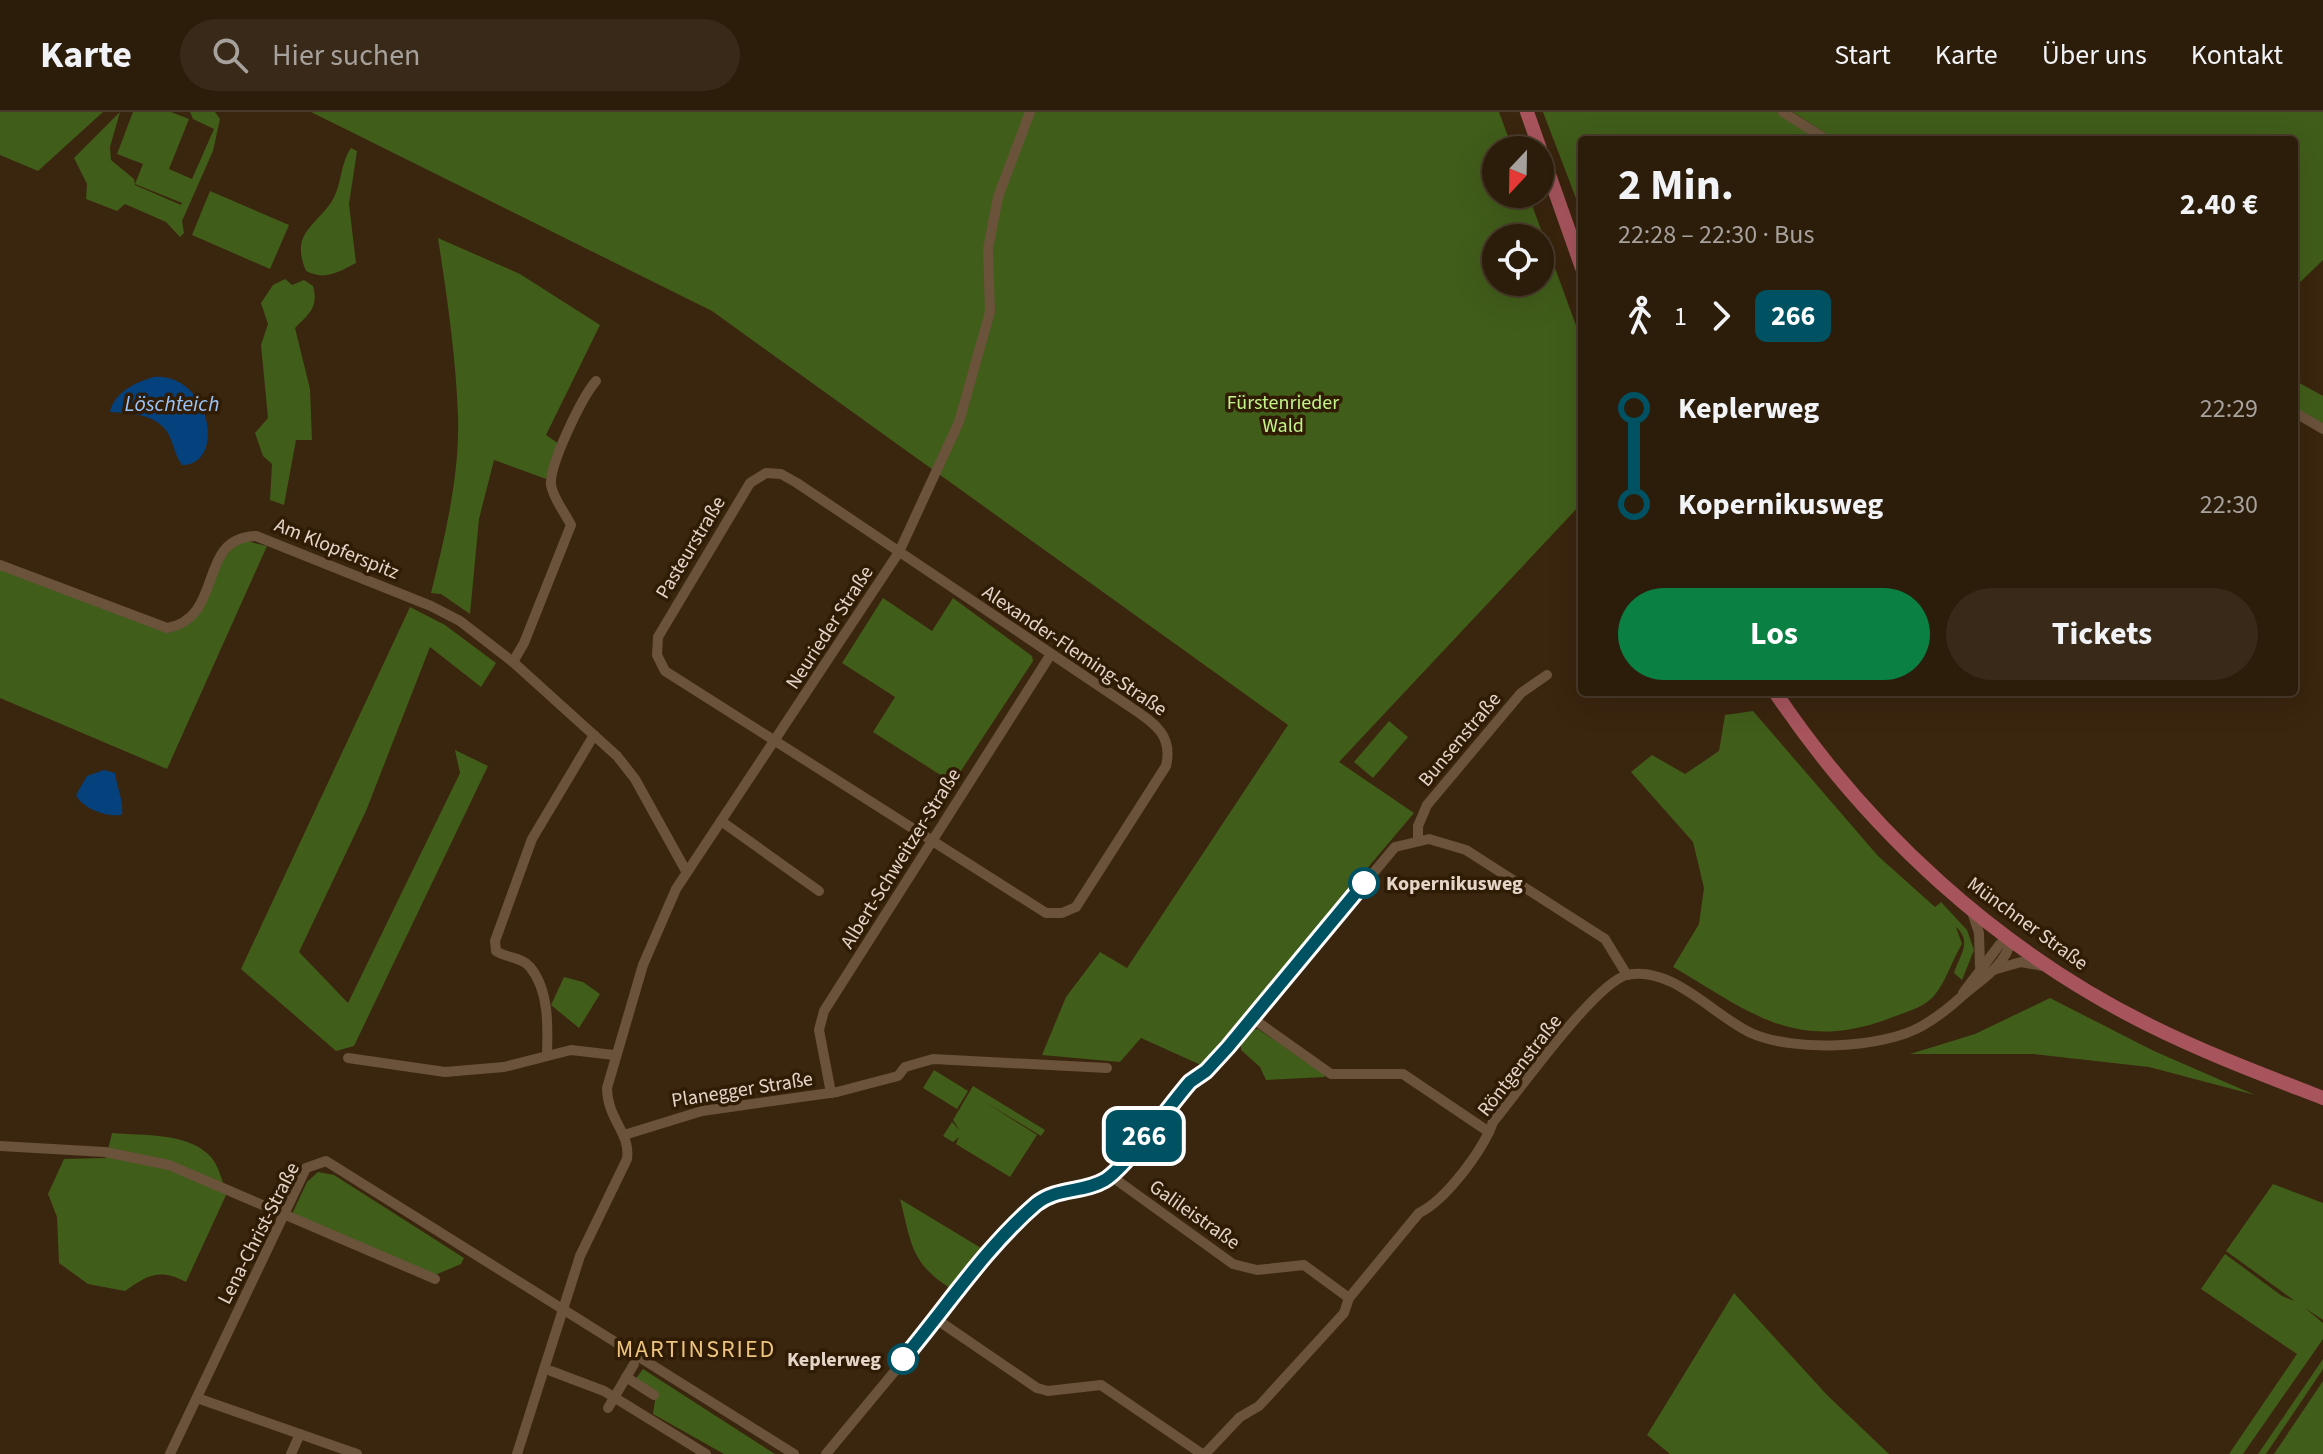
<!DOCTYPE html>
<html lang="de">
<head>
<meta charset="utf-8">
<style>
	:root { --surface:#2c1c0a; --page:#382918; --text:#f1f3f6; --muted:#a6a19c; --line:#483a2b; --accent:#0b8043 }
	body { margin:0; font-family:"Source Sans 3",sans-serif; background:var(--page); color:var(--text); height:100vh; display:flex; flex-direction:column; font-size:30px; white-space:nowrap }
	* { box-sizing:border-box; margin:0 }
	p { font-size:26px; color:var(--muted) }
	.icon { flex:none; width:44px; height:44px; fill:none; stroke:currentColor; stroke-width:2; stroke-linecap:round; stroke-linejoin:round }
	.map { position:relative; flex:1; overflow:hidden }
	.details { position:absolute; left:1578px; top:24px; width:720px; height:560px; display:flex; flex-direction:column; background:var(--surface); border-radius:8px; box-shadow:0 8px 32px #0002,0 0 0 2px var(--line) }
	.details>* { flex:none }
	.badge { padding:0 16px; border-radius:12px; font-size:28px; line-height:52px }
	.needle { width:52px; rotate:202deg }
	.controls { position:absolute; left:1482px; top:24px; display:grid; gap:16px }
	.controls a { display:grid; place-items:center; width:72px; height:72px; border-radius:50%; background:var(--surface); box-shadow:0 8px 32px #0002,0 0 0 2px var(--line); font-size:40px }
	.map>.badge { position:absolute; translate:-50% -50%; box-shadow:0 0 0 4px #fff }
	.legs { display:flex; align-items:center; gap:12px; height:88px; padding:0 40px; font-size:26px }
	.legs p { margin-inline-start:auto }
	.headline { display:flex; align-items:center; justify-content:space-between; height:136px; padding:0 40px }
	h1 { font-size:44px; font-weight:700; line-height:60px }
	.action { display:flex; gap:16px; margin-top:auto; padding:16px 40px }
	.action a { flex:1; height:92px; border-radius:48px; background:var(--accent); color:#fff; font-size:32px; font-weight:700; line-height:92px; text-align:center }
	.action a+a { background:var(--page); color:var(--text) }
	ul { padding:0 40px; list-style:none }
	li { display:flex; align-items:center; gap:28px; height:96px; font-size:30px }
	li i { display:grid; place-items:center; width:12px; height:100%; margin:0 10px; background:currentColor }
	li i::after { content:''; width:20px; height:20px; margin:-10px; border:6px solid; border-radius:50%; background:var(--surface) }
	li p { margin-inline-start:auto }
	li:first-child i { background:linear-gradient(#0000 50%,currentColor 0) }
	li:last-child i { background:linear-gradient(currentColor 50%,#0000 0) }
	header { display:flex; align-items:center; gap:48px; box-sizing:border-box; height:112px; padding:0 40px; background:var(--surface); border-bottom:2px solid var(--line) }
	header strong { font-size:38px }
	nav { display:flex; gap:44px; margin-inline-start:auto; font-size:28px }
	.search { width:560px; height:72px; background:var(--page); display:flex; align-items:center; gap:20px; box-sizing:border-box; padding:0 28px; border-radius:44px; color:var(--muted); font-size:30px }
	.map>svg:first-child { display:block }
	.green { fill:#415d1a; fill-rule:evenodd }
	.water { fill:#05417d }
	.lines { fill:none; stroke-linecap:round; stroke-linejoin:round }
	.minor { stroke:#6a523b; stroke-width:10 }
	.major { stroke:#a7545d; stroke-width:14 }
	.line-1-casing { stroke:#fff; stroke-width:18 }
	.line-1 { stroke:#005262; stroke-width:12 }
	.stop-1-dot { fill:#fff; stroke:#005262; stroke-width:4 }
	.labels { text-anchor:middle; stroke-width:7; stroke-linejoin:round; paint-order:stroke }
	.park-label { font-size:20px; fill:#c1f386; stroke:#301b05 }
	.street-label { font-size:20px; fill:#e4d5c8; stroke:#301b05 }
	.stop-label { font-size:20px; font-weight:bold; fill:#e4d5c8; stroke:#301b05; text-anchor:start }
	.water-label { font-size:22px; font-style:italic; fill:#9ac4f9; stroke:#301b05 }
	.quarter-label { font-size:24px; letter-spacing:2px; fill:#edc47e; stroke:#301b05 }
</style>
</head>
<body>
<header>
<strong>Karte</strong>
<div class="search"><svg class="icon" aria-label="search" viewBox="0 0 24 24"><circle cx="10" cy="10" r="6"/><path d="M15 15l6 6"/></svg>Hier suchen</div>
<nav><a>Start</a><a>Karte</a><a>Über uns</a><a>Kontakt</a></nav>
</header>
<div class="map">
<svg width="2323" height="1342" viewBox="0 0 2323 1342">
	<rect width="100%" height="100%" fill="#3a250e"/>
	<g class="green">
		<polygon points="0,0 103,0 38,59 0,43"/>
		<polygon points="120,0 110,35 111,48 134,67 135,73 181,93 182,91 135,72 143,52 117,42 133,0 171,0 189,7 169,57 192,67 214,17 193,7 190,0 215,0 220,7 213,39 182,109 184,121 180,125 166,110 125,92 117,99 86,87 87,72 74,46"/>
		<path d="M311 0H1499L1513 38H1496V82H1528L1582 230V391L1339 650 1414 701 1201 953 1141 926 1120 950 1042 943 1066 885 1100 840 1127 856 1288 613 712 199ZM1496 126H1540V170H1496Z"/>
		<polygon points="1543,0 1777,0 1819,28 1582,28 1582,102"/>
		<polygon points="1793,0 2323,0 2323,148 2294,176 2294,28 1836,28"/>
		<path d="M351 36 357 39 349 92 356 151C338 160 326 169 306 159 290 121 315 115 332 89 342 73 340 52 351 36Z"/>
		<polygon points="210,79 289,113 270,157 192,123"/>
		<path d="M438 126 520 162 600 213 546 323 559 332 546 367 494 348 479 407 470 502 441 482 431 481C445 424 460 363 458 304 456 245 447 185 438 126Z"/>
		<path d="M285 167 292 173 304 168 313 174C319 195 309 202 295 216L310 277 312 328H296L284 393 270 388 272 352 263 344 255 321 268 306 261 233 268 212 261 191 273 173Z"/>
		<polygon points="2294,268 2323,284 2323,312 2294,295"/>
		<path d="M242 428 267 434 167 657 0 586V457L167 521C222 508 203 454 242 428Z"/>
		<polygon points="883,486 932,519 953,486 1032,544 1033,549 953,671 873,620 895,585 842,551"/>
		<polygon points="410,495 445,513 496,551 481,575 430,535 366,699 299,840 348,891 460,661 455,638 488,654 354,934 336,939 241,857"/>
		<path d="M1753 599 1878 744 1935 795 1941 790 1967 818 1974 838 1962 868 1954 861C1959 844 1973 830 1956 815L1962 832C1952 848 1945 873 1932 886 1921 897 1902 901 1888 907 1795 941 1750 900 1673 855L1699 812 1704 776 1693 730 1631 660 1652 643 1685 662 1719 639 1725 603Z"/>
		<polygon points="1389,609 1408,625 1373,666 1354,650"/>
		<polygon points="564,865 583,870 600,882 579,916 551,893"/>
		<polygon points="2050,886 2154,939 2255,983 2149,955 2033,942 1910,942 1975,922"/>
		<polygon points="1258,917 1322,960 1325,965 1266,968 1260,955 1241,938 1241,930 1251,918"/>
		<polygon points="934,958 968,979 957,997 923,976"/>
		<polygon points="973,974 1045,1018 1041,1024 985,990 1037,1023 1010,1065 956,1032 959,1025 953,1030 943,1024 952,1010 960,1019 953,1008"/>
		<path d="M112 1021C143 1024 189 1020 211 1045 219 1054 222 1070 227 1081L186 1170C160 1156 147 1163 125 1179L88 1172 59 1151 57 1105 48 1082 64 1047 106 1046Z"/>
		<polygon points="318,1060 334,1063 464,1146 461,1152 435,1163 292,1102 307,1070"/>
		<polygon points="2273,1072 2323,1091 2323,1208 2305,1196 2323,1211 2323,1227 2243,1342 2229,1342 2297,1242 2201,1177 2225,1142 2282,1184 2295,1189 2226,1139"/>
		<path d="M900 1087 981 1136 950 1176C910 1151 911 1129 900 1087Z"/>
		<polygon points="1734,1181 1827,1283 1889,1342 1670,1342 1647,1323"/>
		<polygon points="2323,1247 2323,1257 2266,1342 2258,1342"/>
		<polygon points="643,1257 775,1342 724,1342 653,1302 656,1282 635,1268"/>
		<polygon points="2323,1269 2323,1342 2274,1342"/>
	</g>
	<g class="water">
		<path d="M154 265C211 261 227 354 182 353 175 343 174 334 169 323 158 302 131 301 110 300 114 281 135 270 154 265Z"/>
		<path d="M104 658 115 661C117 676 124 689 122 703 106 705 83 697 76 683L87 664Z"/>
	</g>
	<g class="lines">
		<g class="minor">
			<polyline points="1783,0 1827,28"/>
			<polyline points="2294,300 2323,317"/>
			<path d="M766 361 781 362 797 371 1126 592C1151 609 1174 621 1166 654L1076 795 1062 801H1046L665 559 657 543 658 525 750 371Z"/>
			<path d="M0 453 167 516C225 506 196 425 256 424L431 494 460 509 513 550 617 644 635 667 686 759"/>
			<path d="M513 550 524 531 571 413C565 401 553 386 551 373 549 353 582 285 596 269"/>
			<polyline points="721,709 819,779"/>
			<polyline points="1418,727 1418,714 1427,693 1521,581 1547,563"/>
			<polyline points="1971,797 1979,821 1980,854"/>
			<polyline points="1993,858 2021,850 2043,854"/>
			<polyline points="1963,881 2000,832 2011,828"/>
			<polyline points="1252,906 1331,962 1403,962 1489,1020"/>
			<path d="M547 942C548 914 549 878 530 855 522 845 506 846 496 839L495 829 532 727 594 623"/>
			<polyline points="348,946 445,960 504,955 571,938 614,943"/>
			<polyline points="831,981 819,918 824,899 1051,542"/>
			<polyline points="624,1023 702,999 837,980 898,964 905,955 933,947 1107,956"/>
			<polyline points="0,1034 105,1040 169,1053 435,1167"/>
			<polyline points="1111,1064 1233,1152 1257,1158 1304,1153 1349,1186"/>
			<polyline points="936,1207 1037,1276 1048,1279 1101,1273 1202,1342"/>
			<polyline points="551,1259 604,1279 706,1342"/>
			<polyline points="626,1265 654,1283"/>
			<polyline points="197,1286 357,1342"/>
			<polyline points="608,1296 634,1252"/>
			<polyline points="170,1342 306,1056 326,1049 794,1342"/>
			<polyline points="291,1342 300,1322"/>
			<path d="M517 1342 580 1144 627 1047C631 1021 607 1007 607 976L643 853 676 777 899 440 959 310 990 200 988 137 998 85 1030 0"/>
			<polyline points="826,1342 1022,1106 1054,1081 1089,1074 1111,1064 1190,970 1206,959 1228,935 1395,735 1429,727 1466,738 1605,827 1627,863"/>
			<path d="M1205 1342 1240 1305 1259 1294 1344 1201 1349 1186 1419 1101C1446 1088 1483 1038 1493 1010 1518 980 1595 871 1627 863 1672 853 1714 904 1751 921 1793 940 1882 937 1922 914 1936 906 1949 896 1961 885 1979 869 2006 854 2011 828"/>
		</g>
		<g class="major">
			<polyline points="1527,0 1582,156"/>
			<path d="M1775 580C1868 719 1998 838 2149 913 2205 941 2264 963 2323 986"/>
		</g>
	</g>
	<g class="lines">
		<g class="line-1-casing">
			<path id="line-1" d="M903 1247C946 1196 985 1136 1036 1092 1057 1075 1083 1081 1105 1068 1127 1054 1170 993 1190 970L1206 959 1228 935 1364 771"/>
		</g>
		<use href="#line-1" class="line-1"/>
	</g>
	<g class="stop-1-dot">
		<circle cx="1364" cy="771" r="14"/>
		<circle cx="903" cy="1247" r="14"/>
	</g>
	<g class="labels">
		<g class="park-label">
			<text x="1283" y="297">Fürstenrieder<tspan x="1283" dy="23">Wald</tspan></text>
		</g>
		<g class="street-label">
			<text transform="translate(690 435) rotate(-59)" y="7">Pasteurstraße</text>
			<text transform="translate(337 436) rotate(22)" y="7">Am Klopferspitz</text>
			<text transform="translate(829 515) rotate(-57)" y="7">Neurieder Straße</text>
			<text transform="translate(1075 538) rotate(34)" y="7">Alexander-Fleming-Straße</text>
			<text transform="translate(1459 627) rotate(-50)" y="7">Bunsenstraße</text>
			<text transform="translate(900 746) rotate(-58)" y="7">Albert-Schweitzer-Straße</text>
			<text transform="translate(2028 811) rotate(36)" y="7">Münchner Straße</text>
			<text transform="translate(1519 953) rotate(-52)" y="7">Röntgenstraße</text>
			<text transform="translate(742 977) rotate(-9)" y="7">Planegger Straße</text>
			<text transform="translate(1195 1102) rotate(35)" y="7">Galileistraße</text>
			<text transform="translate(258 1121) rotate(-63)" y="7">Lena-Christ-Straße</text>
		</g>
		<g class="stop-label">
			<text x="1386" y="778">Kopernikusweg</text>
			<text x="881" y="1254" text-anchor="end">Keplerweg</text>
		</g>
		<g class="water-label">
			<text x="172" y="299">Löschteich</text>
		</g>
		<g class="quarter-label">
			<text x="696" y="1245">MARTINSRIED</text>
		</g>
	</g>
</svg>
<div class="controls">
<a><svg class="needle" viewBox="-14 -14 28 28"><path d="M0-13l5 13h-10z" fill="#e53935"/><path d="M0 13l5-13h-10z" fill="#a6a19c"/></svg></a>
<a><svg class="icon" aria-label="locate" viewBox="0 0 24 24"><circle cx="12" cy="12" r="6"/><path d="M12 2v4M12 18v4M2 12h4M18 12h4"/></svg></a>
</div>
<b class="badge" style="left:1144px;top:1024px;background:#005262;color:#fff">266</b>
<section class="details">
<div class="headline"><div><h1>2 Min.</h1><p>22:28 – 22:30 · Bus</p></div><b>2.40 €</b></div>
<div class="legs"><svg class="icon" aria-label="walk" viewBox="0 0 24 24"><circle cx="13" cy="4" r="2"/><path d="M13 8l-2 6 4 7M11 14l-3 7M7 12l3-4h3l4 4"/></svg>1<svg class="icon" aria-label="forward" viewBox="0 0 24 24"><path d="M9 5l7 7-7 7"/></svg><b class="badge" style="background:#005262;color:#fff">266</b></div>
<ul>
<li><i style="color:#005262"></i><b>Keplerweg</b><p>22:29</p></li>
<li><i style="color:#005262"></i><b>Kopernikusweg</b><p>22:30</p></li>
</ul>
<div class="action"><a>Los</a><a>Tickets</a></div>
</section>
</div>
</body>
</html>
